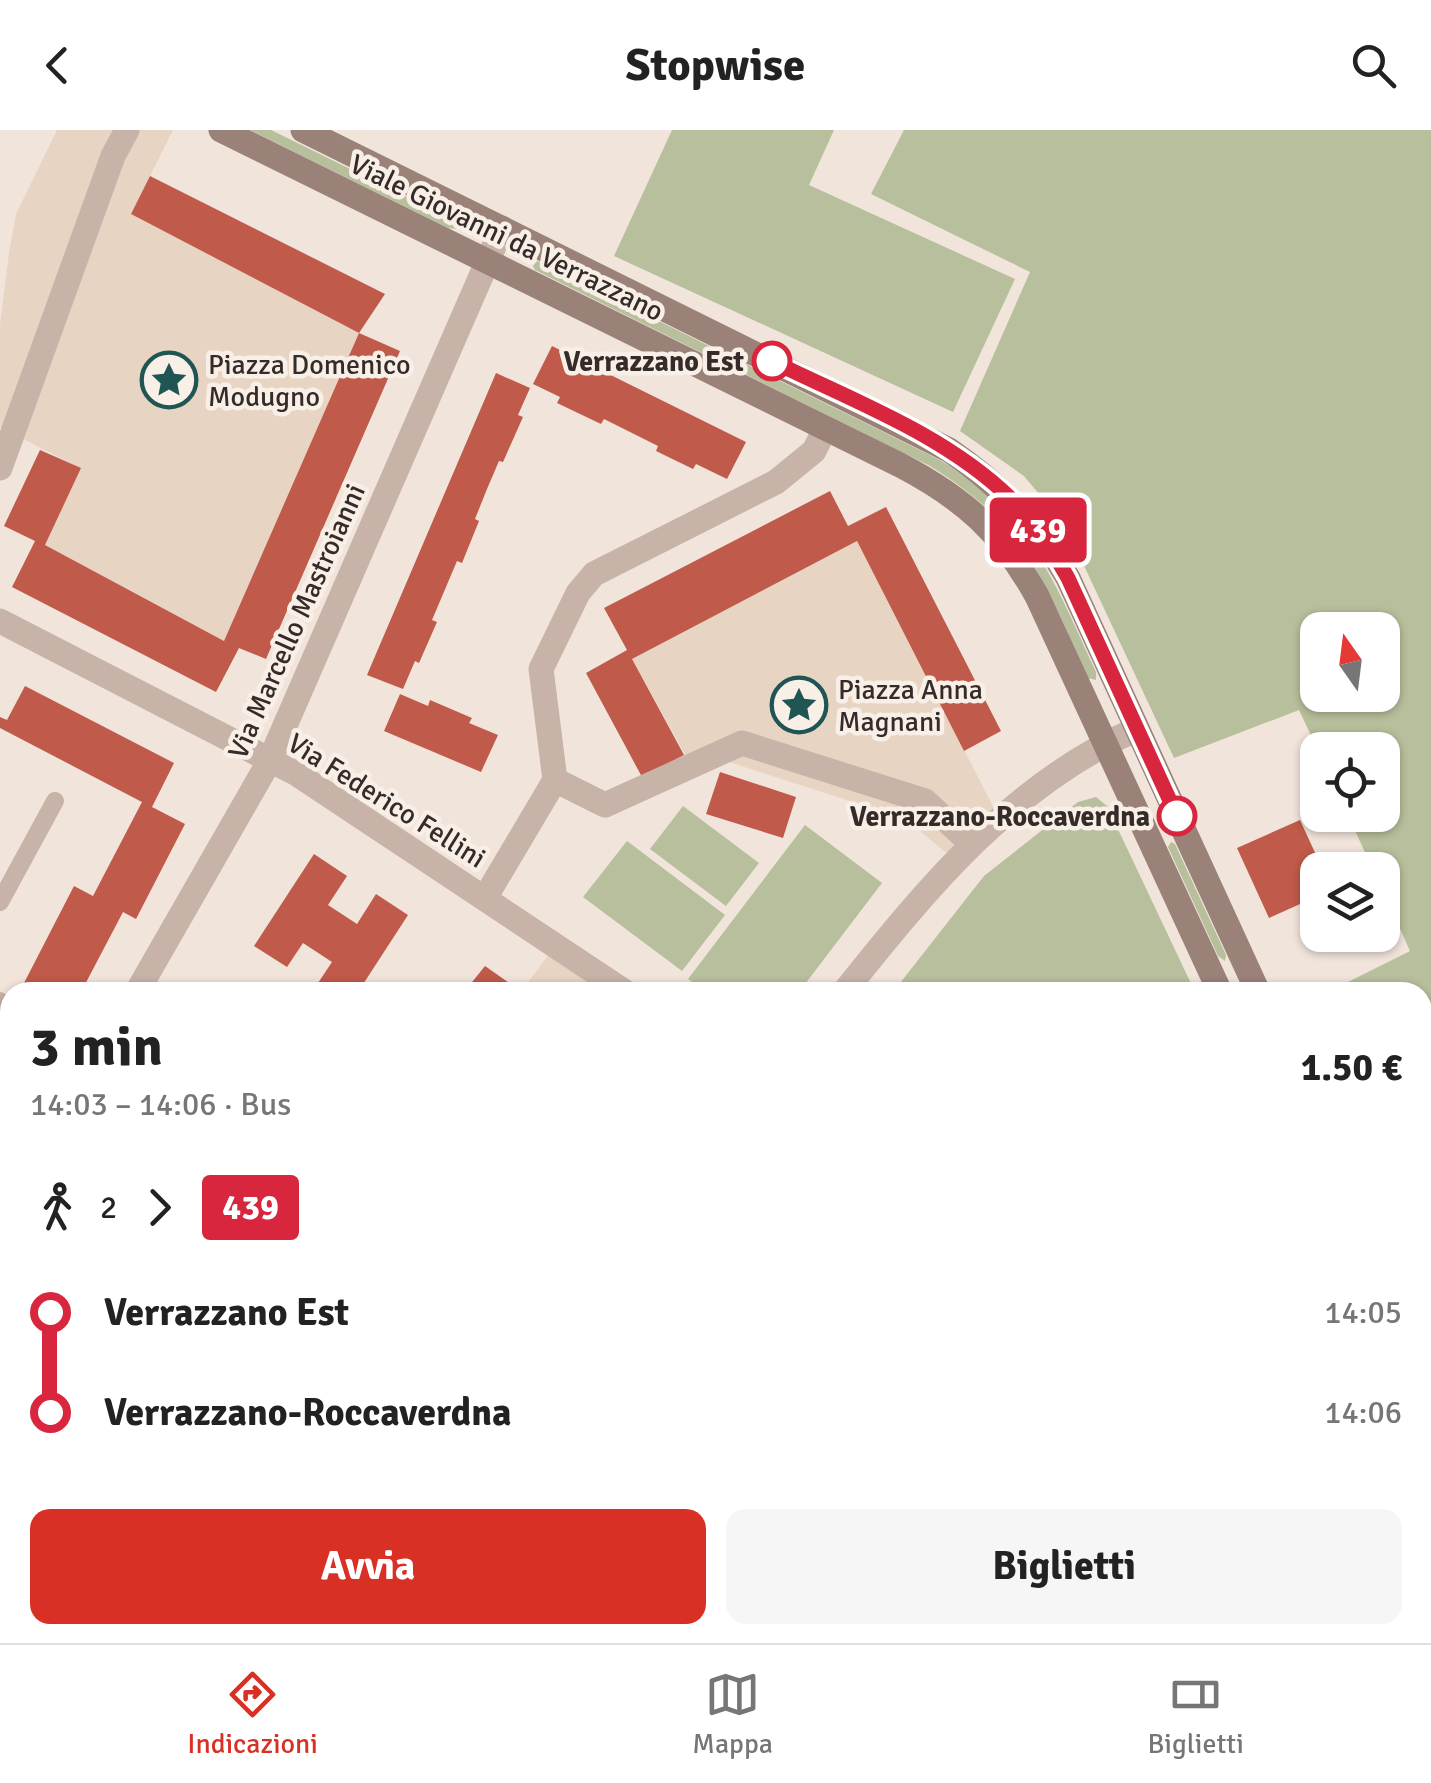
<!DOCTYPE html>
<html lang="it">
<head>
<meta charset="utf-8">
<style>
	:root { --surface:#fff; --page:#f6f6f6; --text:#222; --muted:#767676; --line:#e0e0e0; --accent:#d93025 }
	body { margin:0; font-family:Signika,sans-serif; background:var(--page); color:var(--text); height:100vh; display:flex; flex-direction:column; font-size:38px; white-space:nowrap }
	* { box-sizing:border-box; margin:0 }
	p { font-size:32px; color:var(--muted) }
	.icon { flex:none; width:55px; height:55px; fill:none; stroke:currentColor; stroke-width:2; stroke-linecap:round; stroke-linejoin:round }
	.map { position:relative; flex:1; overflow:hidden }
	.details { position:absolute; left:0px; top:852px; width:1432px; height:662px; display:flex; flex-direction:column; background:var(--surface); border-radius:30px 30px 0 0; box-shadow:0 2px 8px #0004 }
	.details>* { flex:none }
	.badge { padding:0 20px; border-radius:8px; font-size:35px; line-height:65px }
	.needle { width:65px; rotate:346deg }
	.controls { position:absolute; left:1300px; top:482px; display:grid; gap:20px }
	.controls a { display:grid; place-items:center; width:100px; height:100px; border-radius:20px; background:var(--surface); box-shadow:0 2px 8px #0004; font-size:50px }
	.map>.badge { position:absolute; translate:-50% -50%; box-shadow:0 0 0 5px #fff }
	.legs { display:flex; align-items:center; gap:15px; height:110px; padding:0 30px; font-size:32px }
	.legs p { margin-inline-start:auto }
	.head { display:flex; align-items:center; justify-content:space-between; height:170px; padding:0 30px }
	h1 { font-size:55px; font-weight:700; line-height:75px }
	.button { display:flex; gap:20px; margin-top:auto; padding:20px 30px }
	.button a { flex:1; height:115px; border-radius:20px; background:var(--accent); color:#fff; font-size:40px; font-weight:700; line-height:115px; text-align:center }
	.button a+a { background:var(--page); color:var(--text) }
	ul { padding:0 30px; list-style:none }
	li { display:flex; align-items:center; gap:35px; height:100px; font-size:38px }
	li i { display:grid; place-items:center; width:15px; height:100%; margin:0 12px; background:currentColor }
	li i::after { content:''; width:25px; height:25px; margin:-12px; border:8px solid; border-radius:50%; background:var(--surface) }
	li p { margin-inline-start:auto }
	li:first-child i { background:linear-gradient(#0000 50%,currentColor 0) }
	li:last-child i { background:linear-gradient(currentColor 50%,#0000 0) }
	header { display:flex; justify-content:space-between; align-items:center; height:130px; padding:0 30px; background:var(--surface); font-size:45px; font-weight:700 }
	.tabs { display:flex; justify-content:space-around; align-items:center; height:140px; border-top:2px solid var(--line); background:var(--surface); font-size:28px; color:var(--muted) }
	.tabs a { display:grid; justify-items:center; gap:5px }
	.tabs .current { color:var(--accent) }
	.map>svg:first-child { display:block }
	.green { fill:#b7bf9c; fill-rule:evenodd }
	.plaza { fill:#e8d4c3 }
	.building { fill:#c05a4a }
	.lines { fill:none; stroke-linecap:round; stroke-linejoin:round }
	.lane { stroke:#c8b3a8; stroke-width:18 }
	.street { stroke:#c8b3a8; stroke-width:25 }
	.secondary { stroke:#9b8279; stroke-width:25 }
	.line-1-casing { stroke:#fff; stroke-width:22 }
	.line-1 { stroke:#d7263d; stroke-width:15 }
	.stop-1-dot { fill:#fff; stroke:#d7263d; stroke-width:5 }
	.labels { text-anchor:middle; stroke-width:9; stroke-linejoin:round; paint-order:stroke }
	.street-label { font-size:28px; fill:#352b28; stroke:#f8efe7 }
	.stop-label { font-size:28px; font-weight:bold; fill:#352b28; stroke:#f8efe7; text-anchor:end }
	.poi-label { font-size:28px; fill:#352b28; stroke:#f8efe7; text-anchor:start }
</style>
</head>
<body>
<header><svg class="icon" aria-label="back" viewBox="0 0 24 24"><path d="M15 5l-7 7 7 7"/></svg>Stopwise<svg class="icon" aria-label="search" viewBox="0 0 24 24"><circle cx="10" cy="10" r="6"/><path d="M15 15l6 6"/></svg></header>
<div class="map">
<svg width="1431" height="1513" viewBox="0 0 1431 1513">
	<rect width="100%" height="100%" fill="#f1e4db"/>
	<g class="green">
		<polygon points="250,0 271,0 456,91 457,99 448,98"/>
		<polygon points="672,0 834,0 809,55 1015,149 953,282 614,126"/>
		<path d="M904 0H1431V1019L1423 1018 1422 862H1328L1410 821 1383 760 1382 740H1373L1348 685H1382V620H1318L1299 580 1174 628 1065 395 1024 346 960 301 1030 142 871 64ZM1318 500H1382V565H1318Z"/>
		<path d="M537 131 940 330C1032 388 1053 449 1096 542V550L1088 548C1043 449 1027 396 930 336L535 140 533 136Z"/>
		<polygon points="1096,667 1107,676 1195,862 893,862 984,746 1078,672"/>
		<polygon points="683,676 759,733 726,776 650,719"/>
		<polygon points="805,695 882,753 799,862 706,862 688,849"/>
		<polygon points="627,711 725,785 682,841 583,767"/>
		<polygon points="1171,712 1175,714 1226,825 1225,831 1218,826 1168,717"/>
	</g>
	<g class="plaza">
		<polygon points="57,0 173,0 131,84 359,203 224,511 45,415 80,338 0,297 0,195 9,123 16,84"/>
		<polygon points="857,411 999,688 956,731 906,689 729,632 697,646 632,529"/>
		<polygon points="555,816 625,862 521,862"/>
		<polygon points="103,1505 213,1505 223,1513 96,1513"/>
		<polygon points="1120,1505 1306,1505 1308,1513 1122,1513"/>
	</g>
	<g class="building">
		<polygon points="150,46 385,164 359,203 131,84"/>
		<polygon points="359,203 400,221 266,529 239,518 216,562 12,457 35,411 4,396 40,320 81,338 45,415 224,511"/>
		<polygon points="552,216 746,312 727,349 696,334 693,339 656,321 658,316 604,289 601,294 557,273 560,267 533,254"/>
		<polygon points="496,243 530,258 518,285 523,287 503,332 499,331 487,359 475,389 479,391 462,433 457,431 432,490 437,492 419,533 415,531 403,559 367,545"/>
		<polygon points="830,361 848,396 886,377 1001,601 964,621 857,411 632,529 684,625 642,647 586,543 627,520 604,478"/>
		<polygon points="25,556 174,633 152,677 185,694 136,789 123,782 81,862 42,862 24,853 74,756 93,766 142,672 0,598 0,587 7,590"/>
		<polygon points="400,564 428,576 430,570 472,588 469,593 498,605 481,642 384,601"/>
		<polygon points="720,642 796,667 783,708 706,684"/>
		<polygon points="1300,690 1323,740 1318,740 1318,766 1269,788 1237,718"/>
		<polygon points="314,724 347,746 328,775 357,794 376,764 408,785 358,862 326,862 316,856 332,832 303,813 287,837 254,816"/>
		<polygon points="485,836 522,862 464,862"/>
		<polygon points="0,1269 10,1277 10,1337 0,1329"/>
		<polygon points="0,1456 10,1464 10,1505 59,1505 69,1513 0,1513"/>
		<polygon points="213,1505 288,1505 298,1513 223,1513"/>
		<polygon points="411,1505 443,1505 437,1513 405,1513"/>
		<polygon points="476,1505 528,1505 522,1513 470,1513"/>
		<polygon points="563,1505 626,1505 620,1513 558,1513"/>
		<polygon points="1006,1505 1055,1505 1049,1513 1000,1513"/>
	</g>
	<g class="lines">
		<g class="lane">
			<polyline points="0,772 55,671"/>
			<polyline points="0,871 10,881"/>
		</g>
		<g class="street">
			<polyline points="0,338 113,26 127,0"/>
			<polyline points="0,491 297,644 625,862"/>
			<polyline points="555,650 605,675 742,613 925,671 972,714"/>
			<polyline points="485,768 555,650 541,539 578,463 594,444 776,352 814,321 825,299"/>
			<polyline points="137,862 270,630 502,98"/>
			<path d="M844 862C927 758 1012 654 1137 599"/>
			<polyline points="0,1102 10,1084"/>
			<polyline points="0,1125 10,1131"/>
			<polyline points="0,1240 10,1248"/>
			<polyline points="0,1395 10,1404"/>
			<polyline points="325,1505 334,1513"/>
			<polyline points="1226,1505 1227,1513"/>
			<polyline points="354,1513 360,1505"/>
		</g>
		<g class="secondary">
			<path d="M221 0 900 335C965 369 1001 402 1037 466L1220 862"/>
			<path d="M303 0 949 320C1000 355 1037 394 1068 448L1258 862"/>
			<polyline points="1422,1063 1431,1086"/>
			<polyline points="1422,1131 1431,1107"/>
			<polyline points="1422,1223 1431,1242"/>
			<polyline points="1422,1308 1431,1327"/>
		</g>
	</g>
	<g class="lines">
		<g class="line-1-casing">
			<path id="line-1" d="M772 231C853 271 944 304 1010 368 1034 391 1052 419 1068 448L1177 686"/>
		</g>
		<use href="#line-1" class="line-1"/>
	</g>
	<defs>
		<g id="sight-ring" transform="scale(2.875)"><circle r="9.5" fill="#f8efe7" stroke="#1f5552" stroke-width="1.5"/><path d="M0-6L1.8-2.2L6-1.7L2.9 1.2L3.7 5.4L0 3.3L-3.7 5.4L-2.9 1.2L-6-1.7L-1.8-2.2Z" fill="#1f5552"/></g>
	</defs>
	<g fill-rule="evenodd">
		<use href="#sight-ring" x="169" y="250"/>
		<use href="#sight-ring" x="799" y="575"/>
	</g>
	<g class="stop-1-dot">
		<circle cx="772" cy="231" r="18"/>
		<circle cx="1177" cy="686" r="18"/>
	</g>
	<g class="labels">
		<g class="street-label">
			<text transform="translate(507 107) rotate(26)" y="10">Viale Giovanni da Verrazzano</text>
			<text transform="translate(296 491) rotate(-66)" y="10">Via Marcello Mastroianni</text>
			<text transform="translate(387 670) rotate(32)" y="10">Via Federico Fellini</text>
		</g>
		<g class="stop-label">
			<text x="744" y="241">Verrazzano Est</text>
			<text x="1150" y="696">Verrazzano-Roccaverdna</text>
		</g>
		<g class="poi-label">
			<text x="208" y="244">Piazza Domenico<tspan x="208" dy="32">Modugno</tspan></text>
			<text x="838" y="569">Piazza Anna<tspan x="838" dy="32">Magnani</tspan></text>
		</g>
	</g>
</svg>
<div class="controls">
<a><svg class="needle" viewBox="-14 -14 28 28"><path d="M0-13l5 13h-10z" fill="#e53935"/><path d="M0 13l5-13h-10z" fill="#767676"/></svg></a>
<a><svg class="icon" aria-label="locate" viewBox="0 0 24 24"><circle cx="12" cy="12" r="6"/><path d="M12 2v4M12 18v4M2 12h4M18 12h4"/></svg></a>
<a><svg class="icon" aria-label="layers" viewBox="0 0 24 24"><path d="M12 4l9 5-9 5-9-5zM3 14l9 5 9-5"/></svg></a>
</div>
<b class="badge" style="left:1038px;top:400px;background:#d7263d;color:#fff">439</b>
<section class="details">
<div class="head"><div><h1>3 min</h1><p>14:03 – 14:06 · Bus</p></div><b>1.50 €</b></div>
<div class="legs"><svg class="icon" aria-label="walk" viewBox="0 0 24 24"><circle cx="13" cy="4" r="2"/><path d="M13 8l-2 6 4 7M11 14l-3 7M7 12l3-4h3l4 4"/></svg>2<svg class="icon" aria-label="forward" viewBox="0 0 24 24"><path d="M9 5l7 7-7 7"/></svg><b class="badge" style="background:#d7263d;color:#fff">439</b></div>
<ul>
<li><i style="color:#d7263d"></i><b>Verrazzano Est</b><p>14:05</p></li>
<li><i style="color:#d7263d"></i><b>Verrazzano-Roccaverdna</b><p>14:06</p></li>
</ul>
<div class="button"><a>Avvia</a><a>Biglietti</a></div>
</section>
</div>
<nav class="tabs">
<a class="current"><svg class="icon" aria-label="directions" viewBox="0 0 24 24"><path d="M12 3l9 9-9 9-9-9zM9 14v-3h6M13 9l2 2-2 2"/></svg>Indicazioni</a>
<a><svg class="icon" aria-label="map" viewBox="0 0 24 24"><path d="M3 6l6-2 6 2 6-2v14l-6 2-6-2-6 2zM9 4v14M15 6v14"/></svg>Mappa</a>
<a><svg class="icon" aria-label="tickets" viewBox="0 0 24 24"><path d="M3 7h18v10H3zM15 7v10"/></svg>Biglietti</a>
</nav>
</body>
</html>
